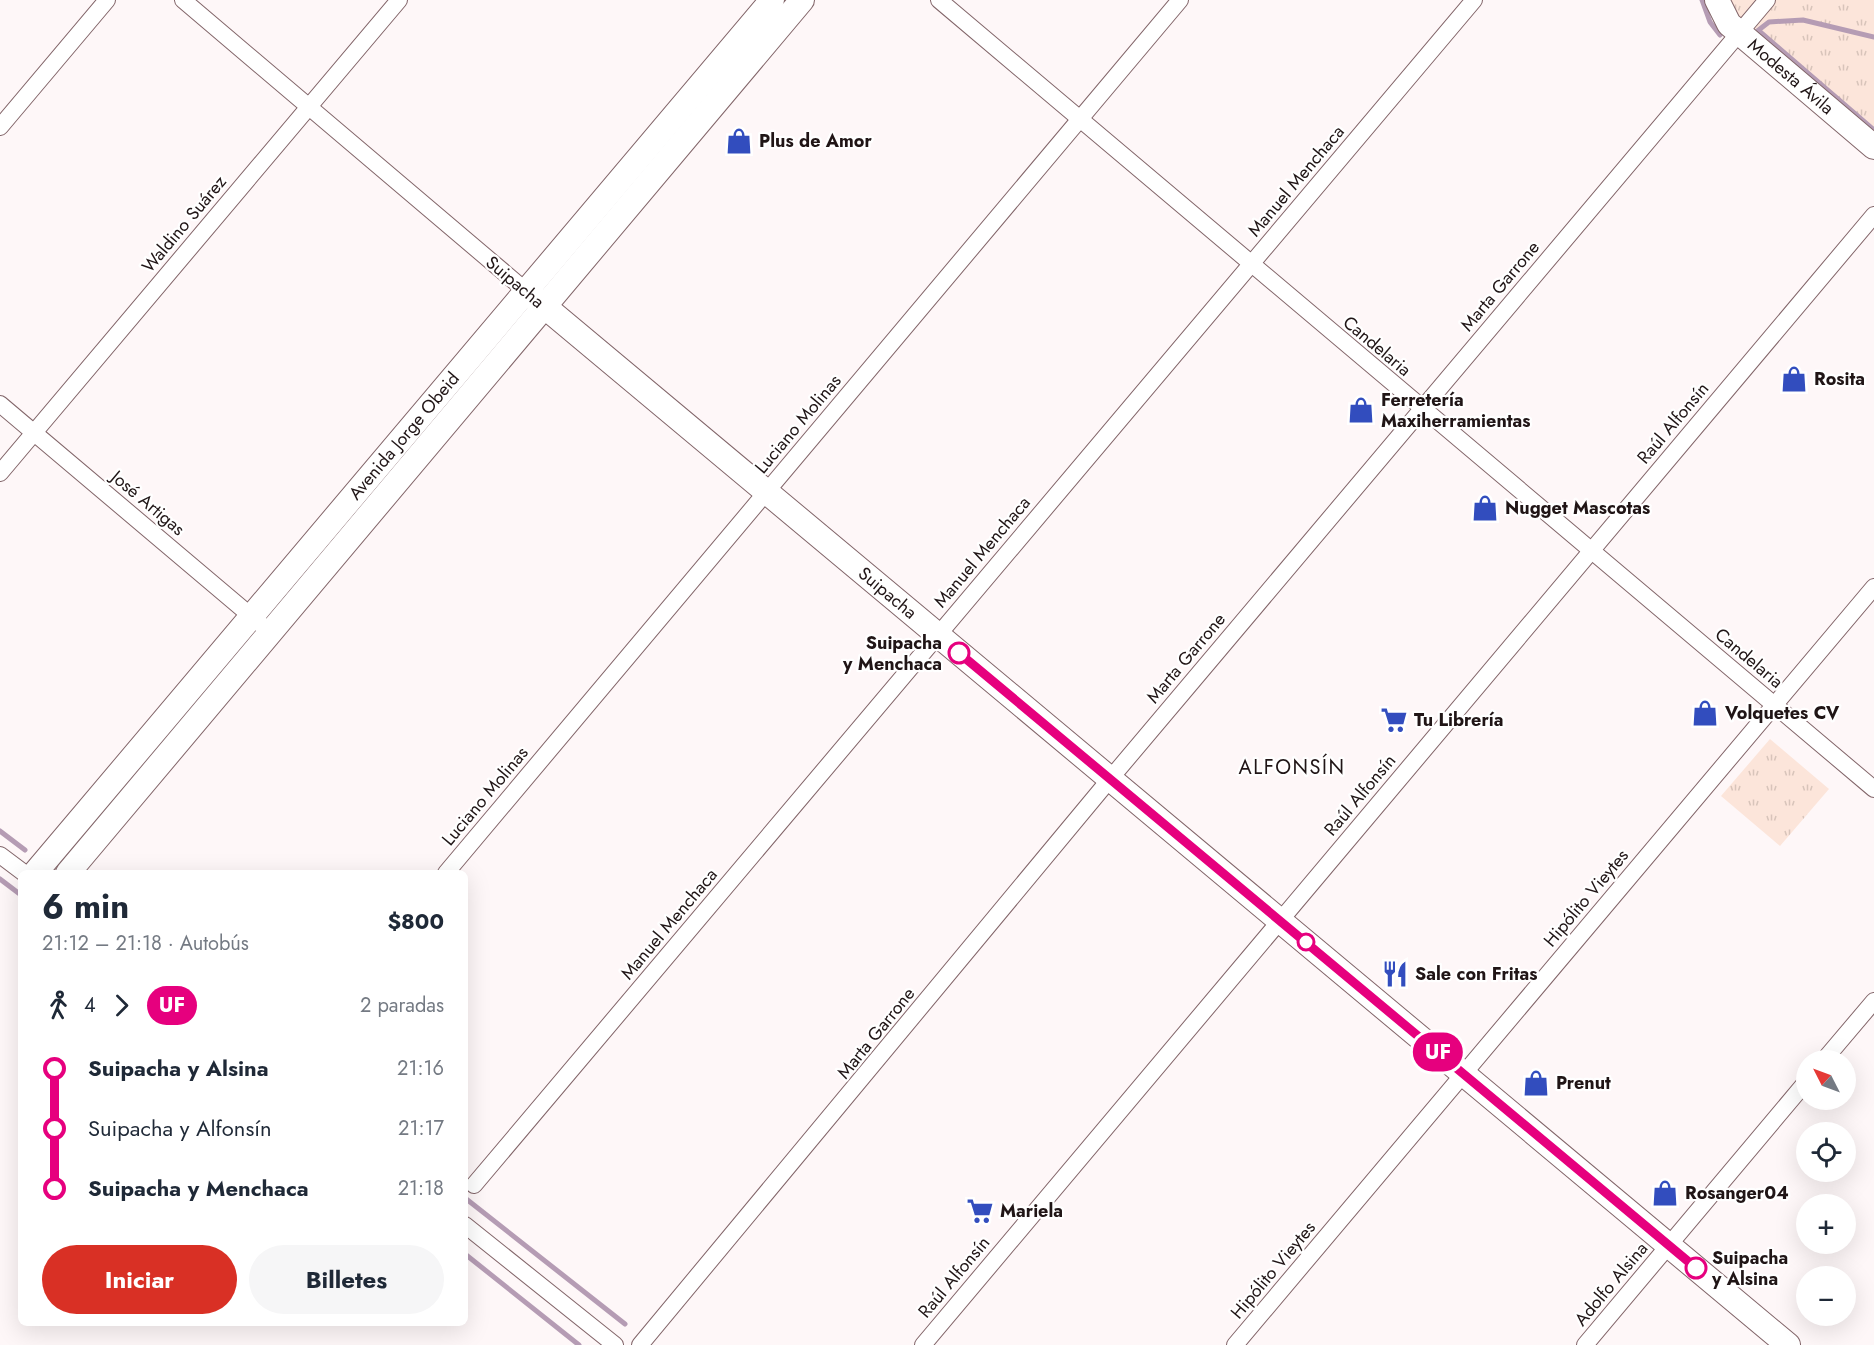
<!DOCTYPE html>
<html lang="es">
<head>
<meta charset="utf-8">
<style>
	:root { --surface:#fff; --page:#f6f6f7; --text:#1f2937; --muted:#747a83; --accent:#d93025 }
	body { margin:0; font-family:Jost,sans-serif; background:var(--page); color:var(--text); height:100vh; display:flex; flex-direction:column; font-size:22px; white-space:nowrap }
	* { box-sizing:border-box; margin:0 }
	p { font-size:20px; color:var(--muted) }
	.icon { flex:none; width:33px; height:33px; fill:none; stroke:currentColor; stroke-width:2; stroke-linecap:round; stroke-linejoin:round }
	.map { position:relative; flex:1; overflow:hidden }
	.details { position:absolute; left:18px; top:870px; width:450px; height:456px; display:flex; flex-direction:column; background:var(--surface); border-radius:9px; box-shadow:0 6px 24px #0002 }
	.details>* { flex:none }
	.badge { padding:0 12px; border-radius:20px; font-size:21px; line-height:39px }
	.needle { width:39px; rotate:312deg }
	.controls { position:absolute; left:1796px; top:1050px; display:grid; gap:12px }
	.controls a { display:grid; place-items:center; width:60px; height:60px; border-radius:50%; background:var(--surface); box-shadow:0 6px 24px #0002; font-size:30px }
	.map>.badge { position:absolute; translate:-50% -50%; box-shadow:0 0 0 3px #fff }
	.legs { display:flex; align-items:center; gap:9px; height:66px; padding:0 24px; font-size:20px }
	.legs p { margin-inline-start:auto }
	.summary { display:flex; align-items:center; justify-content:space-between; height:102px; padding:0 24px }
	h1 { font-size:33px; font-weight:700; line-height:45px }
	.button { display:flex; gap:12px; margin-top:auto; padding:12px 24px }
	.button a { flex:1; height:69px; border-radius:36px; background:var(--accent); color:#fff; font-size:24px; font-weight:700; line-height:69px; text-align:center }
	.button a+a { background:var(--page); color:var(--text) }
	ul { padding:0 24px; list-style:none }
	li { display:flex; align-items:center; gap:21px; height:60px; font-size:22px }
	li i { display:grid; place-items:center; width:9px; height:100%; margin:0 8px; background:currentColor }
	li i::after { content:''; width:15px; height:15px; margin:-8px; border:4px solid; border-radius:50%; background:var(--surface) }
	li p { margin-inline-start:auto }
	li:first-child i { background:linear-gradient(#0000 50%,currentColor 0) }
	li:last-child i { background:linear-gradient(currentColor 50%,#0000 0) }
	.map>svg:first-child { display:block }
	.grass { fill:url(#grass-tufts) }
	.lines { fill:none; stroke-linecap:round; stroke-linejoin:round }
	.stream { stroke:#b59cb4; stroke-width:5 }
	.street-casing { stroke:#826569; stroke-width:18 }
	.secondary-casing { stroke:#826569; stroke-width:26 }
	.street { stroke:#fff; stroke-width:16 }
	.secondary { stroke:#fff; stroke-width:24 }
	.line-1-casing { stroke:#fff; stroke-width:14 }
	.line-1 { stroke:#e6007e; stroke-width:9 }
	.stop-1-dot { fill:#fff; stroke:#e6007e; stroke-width:3 }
	.labels { text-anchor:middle; stroke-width:4.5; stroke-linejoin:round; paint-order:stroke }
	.street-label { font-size:18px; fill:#201516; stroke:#fff }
	.poi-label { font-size:18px; font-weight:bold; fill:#201516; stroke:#fff; text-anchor:start }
	.stop-label { font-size:18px; font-weight:bold; fill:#201516; stroke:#fff; text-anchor:end }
	.neighbourhood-label { font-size:20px; letter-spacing:1.5px; fill:#201516; stroke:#fff }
</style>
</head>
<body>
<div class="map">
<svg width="1874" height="1345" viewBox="0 0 1874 1345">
	<defs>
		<pattern id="grass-tufts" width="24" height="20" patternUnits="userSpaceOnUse" patternTransform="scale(1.5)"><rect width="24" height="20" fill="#fce5da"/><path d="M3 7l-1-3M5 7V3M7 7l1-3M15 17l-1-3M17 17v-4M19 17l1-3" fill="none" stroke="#d8c4ba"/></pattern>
	</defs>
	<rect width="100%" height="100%" fill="#fef7f8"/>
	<g class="grass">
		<polygon points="1725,0 1761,0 1737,22"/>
		<polygon points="1767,0 1874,0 1874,147 1739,34"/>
		<polygon points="1770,739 1829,789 1780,846 1721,796"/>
	</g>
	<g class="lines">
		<g class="stream">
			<polyline points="1702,0 1710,22 1720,35"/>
			<polyline points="1759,31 1874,130"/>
			<polyline points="1756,32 1769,22 1803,20 1874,37"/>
			<polyline points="0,831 25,850"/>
			<polyline points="0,879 21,895"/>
			<polyline points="465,1198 625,1324"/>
			<polyline points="465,1254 579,1345"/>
		</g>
		<g class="street-casing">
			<g id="street">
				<polyline points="183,0 526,291"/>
				<polyline points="939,0 1874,789"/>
				<polyline points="0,127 107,0"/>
				<polyline points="0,404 270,632"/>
				<polyline points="0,473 399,0"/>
				<polyline points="0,855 24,873"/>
				<polyline points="446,873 1180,0"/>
				<polyline points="1824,1060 1874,1001"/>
				<polyline points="474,1185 1474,0"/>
				<polyline points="465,1225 615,1345"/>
				<polyline points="640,1345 1110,779 1767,0"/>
				<polyline points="923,1345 1874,215"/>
				<polyline points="1235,1345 1874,587"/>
				<polyline points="1585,1345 1806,1082"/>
			</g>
		</g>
		<g class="secondary-casing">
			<g id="secondary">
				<path id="s1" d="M1717 0 1729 24 1874 147"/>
				<path id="s2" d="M526 291 1788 1345"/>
				<path id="s3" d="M35 873 772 0"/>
				<polyline points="68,873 802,0"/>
			</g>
		</g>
		<use href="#street" class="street"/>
		<use href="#secondary" class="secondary"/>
	</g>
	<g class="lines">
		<g class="line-1-casing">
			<polyline id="line-1" points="959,653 1696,1268"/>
		</g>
		<use href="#line-1" class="line-1"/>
	</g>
	<defs>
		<g id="shop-bare" transform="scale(2.07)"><path d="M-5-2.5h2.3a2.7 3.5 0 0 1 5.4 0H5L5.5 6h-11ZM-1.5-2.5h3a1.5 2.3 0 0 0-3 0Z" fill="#324dbe" stroke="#fff" stroke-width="2.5" paint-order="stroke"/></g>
		<g id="supermarket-bare" transform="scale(2.07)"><path d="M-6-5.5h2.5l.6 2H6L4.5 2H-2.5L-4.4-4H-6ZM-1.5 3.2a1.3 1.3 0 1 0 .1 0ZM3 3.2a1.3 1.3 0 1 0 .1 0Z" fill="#324dbe" stroke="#fff" stroke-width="2.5" paint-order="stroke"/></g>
		<g id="restaurant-bare" transform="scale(2.07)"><path d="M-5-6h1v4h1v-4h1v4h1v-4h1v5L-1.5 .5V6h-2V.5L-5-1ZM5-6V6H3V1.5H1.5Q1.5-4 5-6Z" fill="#324dbe" stroke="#fff" stroke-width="2.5" paint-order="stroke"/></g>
	</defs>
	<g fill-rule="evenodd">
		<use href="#shop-bare" x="739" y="141"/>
		<use href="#shop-bare" x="1794" y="379"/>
		<use href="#shop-bare" x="1361" y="410"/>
		<use href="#shop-bare" x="1485" y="508"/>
		<use href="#shop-bare" x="1705" y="713"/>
		<use href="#supermarket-bare" x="1394" y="720"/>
		<use href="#restaurant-bare" x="1395" y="974"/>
		<use href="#shop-bare" x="1536" y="1083"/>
		<use href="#shop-bare" x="1665" y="1193"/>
		<use href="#supermarket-bare" x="980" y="1211"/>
	</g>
	<g class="stop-1-dot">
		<circle cx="959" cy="653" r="10"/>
		<circle cx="1306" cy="942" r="8"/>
		<circle cx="1696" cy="1268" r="10"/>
	</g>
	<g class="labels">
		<g class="street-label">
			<text dy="6" stroke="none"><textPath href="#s1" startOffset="108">Modesta Ávila</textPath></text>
			<text transform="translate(1296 181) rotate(-50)" y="6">Manuel Menchaca</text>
			<text transform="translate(184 224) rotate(-50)" y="6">Waldino Suárez</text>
			<text transform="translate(515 282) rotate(40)" y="6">Suipacha</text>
			<text transform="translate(1500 286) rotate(-50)" y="6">Marta Garrone</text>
			<text transform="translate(1377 346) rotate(40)" y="6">Candelaria</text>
			<text transform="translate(1673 423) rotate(-50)" y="6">Raúl Alfonsín</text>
			<text transform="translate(798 424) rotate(-50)" y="6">Luciano Molinas</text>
			<text dy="6" stroke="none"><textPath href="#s3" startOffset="572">Avenida Jorge Obeid</textPath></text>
			<text transform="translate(148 503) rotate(40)" y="6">José Artigas</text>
			<text transform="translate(982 552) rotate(-50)" y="6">Manuel Menchaca</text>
			<text dy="6" stroke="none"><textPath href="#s2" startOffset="471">Suipacha</textPath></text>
			<text transform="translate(1186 658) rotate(-50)" y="6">Marta Garrone</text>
			<text transform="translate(1749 658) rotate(40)" y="6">Candelaria</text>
			<text transform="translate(1360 795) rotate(-50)" y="6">Raúl Alfonsín</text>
			<text transform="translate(485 796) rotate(-50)" y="6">Luciano Molinas</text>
			<text transform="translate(1586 898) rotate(-50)" y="6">Hipólito Vieytes</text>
			<text transform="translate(669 924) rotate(-50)" y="6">Manuel Menchaca</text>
			<text transform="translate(876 1033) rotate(-51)" y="6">Marta Garrone</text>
			<text transform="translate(1273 1270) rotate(-50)" y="6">Hipólito Vieytes</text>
			<text transform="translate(954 1277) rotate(-50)" y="6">Raúl Alfonsín</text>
			<text transform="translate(1611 1284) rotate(-50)" y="6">Adolfo Alsina</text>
		</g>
		<g class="poi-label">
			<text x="759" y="147">Plus de Amor</text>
			<text x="1814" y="385">Rosita</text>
			<text x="1381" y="406">Ferretería<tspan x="1381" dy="21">Maxiherramientas</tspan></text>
			<text x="1505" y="514">Nugget Mascotas</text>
			<text x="1725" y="719">Volquetes CV</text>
			<text x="1414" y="726">Tu Librería</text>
			<text x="1415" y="980">Sale con Fritas</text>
			<text x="1556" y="1089">Prenut</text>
			<text x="1685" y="1199">Rosanger04</text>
			<text x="1000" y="1217">Mariela</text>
		</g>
		<g class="stop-label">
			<text x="942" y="649">Suipacha<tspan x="942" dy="21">y Menchaca</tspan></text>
			<text x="1712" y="1264" text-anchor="start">Suipacha<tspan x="1712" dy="21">y Alsina</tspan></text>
		</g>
		<g class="neighbourhood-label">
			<text x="1292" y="774">ALFONSÍN</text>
		</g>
	</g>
</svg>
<div class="controls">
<a><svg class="needle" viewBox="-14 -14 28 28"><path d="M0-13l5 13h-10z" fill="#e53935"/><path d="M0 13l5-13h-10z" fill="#747a83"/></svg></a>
<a><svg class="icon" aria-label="locate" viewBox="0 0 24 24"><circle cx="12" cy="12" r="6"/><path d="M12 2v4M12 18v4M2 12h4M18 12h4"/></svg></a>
<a>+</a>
<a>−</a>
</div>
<b class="badge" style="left:1438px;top:1052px;background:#e6007e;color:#fff">UF</b>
<section class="details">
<div class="summary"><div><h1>6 min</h1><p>21:12 – 21:18 · Autobús</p></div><b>$800</b></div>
<div class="legs"><svg class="icon" aria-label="walk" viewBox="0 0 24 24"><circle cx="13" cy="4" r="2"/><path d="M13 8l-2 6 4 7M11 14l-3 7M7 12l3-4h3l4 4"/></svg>4<svg class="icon" aria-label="forward" viewBox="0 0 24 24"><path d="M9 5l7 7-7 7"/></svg><b class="badge" style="background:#e6007e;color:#fff">UF</b><p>2 paradas</p></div>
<ul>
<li><i style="color:#e6007e"></i><b>Suipacha y Alsina</b><p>21:16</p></li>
<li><i style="color:#e6007e"></i><span>Suipacha y Alfonsín</span><p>21:17</p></li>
<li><i style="color:#e6007e"></i><b>Suipacha y Menchaca</b><p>21:18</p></li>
</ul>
<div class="button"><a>Iniciar</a><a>Billetes</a></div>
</section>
</div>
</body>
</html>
